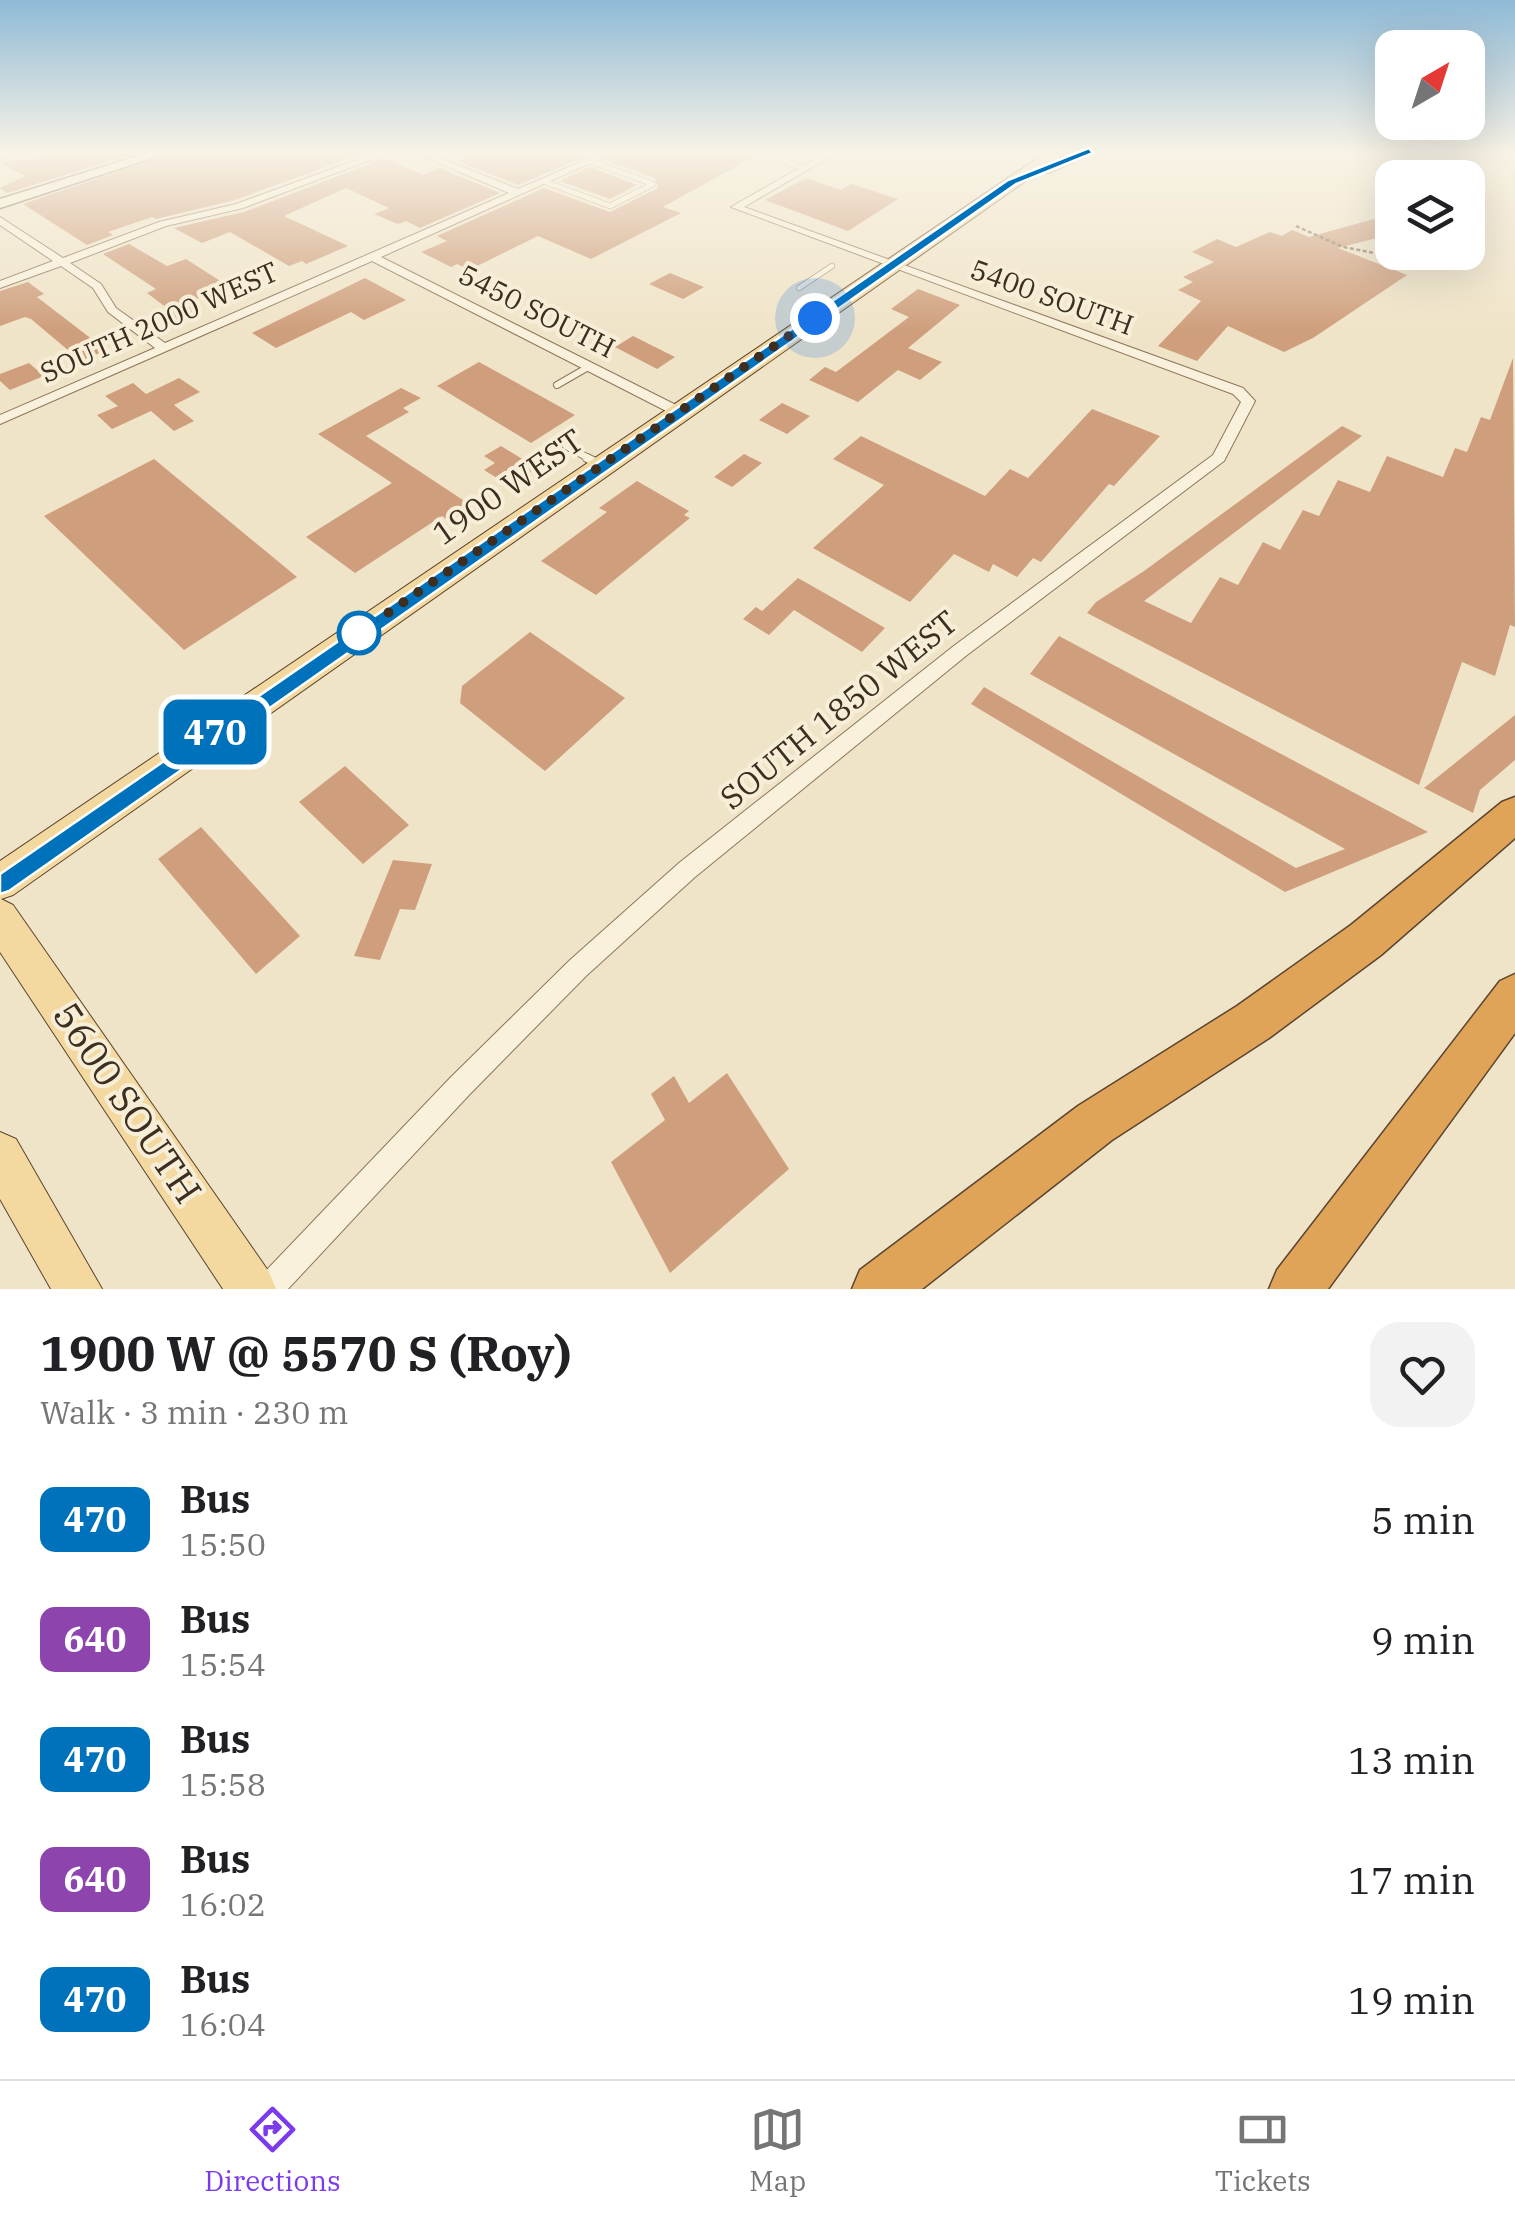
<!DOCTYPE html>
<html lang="en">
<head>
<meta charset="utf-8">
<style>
	:root { --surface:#fff; --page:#f2f2f2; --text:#202124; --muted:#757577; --line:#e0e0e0; --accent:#7c3aed }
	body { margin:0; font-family:"IBM Plex Serif",serif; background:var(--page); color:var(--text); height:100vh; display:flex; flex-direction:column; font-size:38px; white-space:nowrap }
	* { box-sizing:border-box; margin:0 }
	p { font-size:32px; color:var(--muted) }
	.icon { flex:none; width:55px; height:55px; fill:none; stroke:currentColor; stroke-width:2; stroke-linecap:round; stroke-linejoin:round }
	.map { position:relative; height:1289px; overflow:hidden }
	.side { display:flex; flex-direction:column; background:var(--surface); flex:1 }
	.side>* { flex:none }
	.badge { padding:0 20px; border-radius:15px; font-size:35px; line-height:65px }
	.needle { width:65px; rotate:39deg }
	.controls { position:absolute; left:1375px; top:30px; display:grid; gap:20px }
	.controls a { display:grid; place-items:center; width:110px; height:110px; border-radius:20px; background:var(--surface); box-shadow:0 10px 40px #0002; font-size:50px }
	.you { position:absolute; width:50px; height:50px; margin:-25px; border:8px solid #fff; border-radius:50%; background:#1a73e8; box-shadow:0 0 0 15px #1a73e833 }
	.map>.badge { position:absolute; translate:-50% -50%; box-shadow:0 0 0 5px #fff }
	.round { display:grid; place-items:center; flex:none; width:105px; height:105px; border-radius:30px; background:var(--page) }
	.overview { display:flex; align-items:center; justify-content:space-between; height:170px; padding:0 40px }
	h1 { font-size:48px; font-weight:700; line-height:75px }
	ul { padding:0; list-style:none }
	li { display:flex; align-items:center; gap:30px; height:120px; padding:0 40px }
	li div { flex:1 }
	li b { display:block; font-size:38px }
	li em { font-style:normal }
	li .badge { min-width:110px; font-weight:700; text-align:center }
	.tab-bar { display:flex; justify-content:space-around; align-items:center; height:140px; border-top:2px solid var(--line); background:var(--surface); font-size:28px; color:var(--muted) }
	.tab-bar a { display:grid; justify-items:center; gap:5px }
	.tab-bar .on { color:var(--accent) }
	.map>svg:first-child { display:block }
	.building { fill:#cf9f7d }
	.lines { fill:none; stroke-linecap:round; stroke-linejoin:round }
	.lane-far2-casing { stroke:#8d765c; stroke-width:6 }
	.lane-far1-casing { stroke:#8d765c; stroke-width:8 }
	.lane-casing { stroke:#8d765c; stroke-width:10 }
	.street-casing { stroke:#8d765c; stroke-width:2 }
	.secondary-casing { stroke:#6f573f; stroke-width:3 }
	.primary-casing { stroke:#5b4430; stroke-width:2 }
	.highway-casing { stroke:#5b4430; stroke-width:3 }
	.path { stroke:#8d765c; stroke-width:2.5; stroke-dasharray:4 2.5; stroke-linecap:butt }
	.lane-far2 { stroke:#faf1dc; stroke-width:5 }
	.lane-far1 { stroke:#faf1dc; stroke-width:6 }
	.lane { stroke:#faf1dc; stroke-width:8 }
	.street { fill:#faf1dc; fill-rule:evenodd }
	.secondary { fill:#faf1dc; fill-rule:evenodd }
	.primary { fill:#f3d9a0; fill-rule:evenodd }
	.highway { fill:#e0a458; fill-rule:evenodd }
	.line { fill:#0072bc; stroke:#fff; stroke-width:2.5 }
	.walk { stroke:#3d2e20; stroke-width:10; stroke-dasharray:0 18 }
	.stop-dot { fill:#fff; stroke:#0072bc; stroke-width:5 }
	.labels { text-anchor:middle; stroke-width:8; stroke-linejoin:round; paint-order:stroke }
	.far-street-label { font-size:28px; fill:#3d2e20; stroke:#f7eed8 }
	.street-label { font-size:32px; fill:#3d2e20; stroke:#f7eed8 }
	.near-street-label { font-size:38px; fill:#3d2e20; stroke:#f7eed8 }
</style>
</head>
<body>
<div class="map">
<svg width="1515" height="1289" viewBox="0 0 1515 1289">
	<rect width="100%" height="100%" fill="#f0e4c8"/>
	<g class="building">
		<polygon points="65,151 142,151 7,193 0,188 25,176 0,162 74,155"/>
		<polygon points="177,151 369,151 235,200 156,219 152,217 108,232 113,235 87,245 23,204"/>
		<polygon points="481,151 568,151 584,157 518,185 457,161"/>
		<polygon points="620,151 728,151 751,158 663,207 681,213 591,259 538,236 469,270 457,264 451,267 421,252 447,241 437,236 544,188 610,212 658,188 655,178 606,160"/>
		<polygon points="385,158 423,175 440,168 500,193 420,228 406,221 398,224 374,214 389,208 346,188 284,216 348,246 306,264 302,261 289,266 230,232 202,243 174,228 244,212"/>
		<polygon points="590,167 637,185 610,199 560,181"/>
		<polygon points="806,178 841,190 851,184 898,199 848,231 765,200"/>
		<polygon points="1392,214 1392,234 1338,248 1407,275 1313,338 1284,352 1228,326 1197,361 1158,346 1201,301 1178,290 1193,282 1183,277 1214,262 1192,252 1217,239 1236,247 1270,232 1282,236 1292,230 1309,237"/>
		<polygon points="129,244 167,266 186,259 228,286 185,304 201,314 180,323 160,310 167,308 147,293 156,289 103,254"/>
		<polygon points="670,273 704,287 683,299 649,284"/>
		<polygon points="365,278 406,300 364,320 351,312 276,348 252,333"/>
		<polygon points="28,282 44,294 37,297 106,350 81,361 31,319 25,317 0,326 0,291"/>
		<polygon points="918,289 960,305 908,348 942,362 920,380 898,370 858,402 809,380 825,367 836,372 909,317 891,309"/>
		<polygon points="633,336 675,357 657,369 615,347"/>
		<polygon points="1513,358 1515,627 1510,625 1495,676 1462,662 1419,785 1087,613 1096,602 1144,571 1342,426 1362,436 1144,601 1191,623 1220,577 1238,585 1263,542 1280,550 1303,510 1319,516 1338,480 1370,492 1387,456 1443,477 1455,448 1467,452 1481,417 1490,420"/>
		<polygon points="479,362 575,415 531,443 437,386"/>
		<polygon points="29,363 44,376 10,390 0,381 0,374"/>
		<polygon points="179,378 200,392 174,405 194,421 174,431 151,411 112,429 97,415 118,406 105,396 133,383 146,394"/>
		<polygon points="401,388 421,398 403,408 409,412 366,436 472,506 449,521 442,516 355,573 306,537 392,483 318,434"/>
		<polygon points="782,403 810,416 787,434 759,420"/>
		<polygon points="1092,409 1160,436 1114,486 1109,484 1041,562 1033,558 1017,577 993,564 989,572 954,554 910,602 813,548 884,485 833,459 861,436 985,496 1010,469 1028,478"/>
		<polygon points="501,446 537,468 510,486 484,470 495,463 484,456"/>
		<polygon points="744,454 762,463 732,487 714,477"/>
		<polygon points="154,459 297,577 184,650 44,516"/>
		<polygon points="637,481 689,511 684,515 690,518 596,595 541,561 607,512 599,508"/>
		<polygon points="798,578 835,599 885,628 862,652 794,610 769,635 743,619 756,607 762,611"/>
		<polygon points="530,632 625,698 545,771 460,703 462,686"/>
		<polygon points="1059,636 1074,644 1428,832 1285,892 971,704 984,687 1296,868 1345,849 1030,674"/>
		<polygon points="1515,715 1515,760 1480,790 1473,813 1424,788"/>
		<polygon points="345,766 409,825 363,864 299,802"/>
		<polygon points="201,827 300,936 256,974 158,859"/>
		<polygon points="393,860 432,864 415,910 400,909 380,960 354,956"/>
		<polygon points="727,1073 789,1169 670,1273 611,1162 665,1120 651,1094 674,1076 689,1103"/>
	</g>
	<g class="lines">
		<g class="lane-far2-casing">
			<g id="lane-far2">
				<polyline points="750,151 804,168"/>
				<polyline points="972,151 994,157"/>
				<polyline points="543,181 610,206 653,184 590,161"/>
				<polyline points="799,288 832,266"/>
			</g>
		</g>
		<g class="lane-far1-casing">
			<g id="lane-far1">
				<polyline points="557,385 590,366"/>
				<polyline points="566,446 592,460"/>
			</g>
		</g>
		<g class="lane-casing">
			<polyline id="lane" points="587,458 599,464"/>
		</g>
		<g class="street-casing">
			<g id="street">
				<polygon points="20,151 18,153 0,158 0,152"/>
				<polygon points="381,151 394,151 243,208 166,226 70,263 101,284 116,308 165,343 509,193 411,151 422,151 518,189 606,151 617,151 381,257 684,409 684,415 674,415 372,261 0,424 0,415 155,348 108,312 93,288 61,266 0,288 0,281 53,261 0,225 0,217 63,258 159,222 236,204"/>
				<polygon points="829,151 840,151 744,207 1243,388 1255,401 1224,461 967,655 695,877 586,976 469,1095 288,1289 254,1289 258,1279 451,1077 570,960 679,863 955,645 1213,455 1241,402 1233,394 731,207"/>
			</g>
		</g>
		<g class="secondary-casing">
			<polygon id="secondary" points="154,151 173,151 0,208 0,199"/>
		</g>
		<g class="primary-casing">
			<g id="primary">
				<polygon points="1048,151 1066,151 1057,159 1077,151 1098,151 1049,173 1037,173 13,895 1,899 13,905 269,1272 276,1289 223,1289 0,952 0,861"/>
				<polygon points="0,1132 16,1139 102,1289 51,1289 0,1199"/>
			</g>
		</g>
		<g class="highway-casing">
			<g id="highway">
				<polygon points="1515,797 1515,838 1381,955 1269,1038 1112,1140 922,1289 852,1289 860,1270 1078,1106 1237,1006 1351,925 1502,802"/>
				<polygon points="1515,974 1515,1033 1328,1289 1269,1289 1277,1270 1500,981"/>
			</g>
		</g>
		<polyline class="path" points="1296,226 1343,247 1374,253"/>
		<use href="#lane-far2" class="lane-far2"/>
		<use href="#lane-far1" class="lane-far1"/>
		<use href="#lane" class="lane"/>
		<use href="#street" class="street"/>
		<use href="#secondary" class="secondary"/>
		<use href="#primary" class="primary"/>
		<use href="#highway" class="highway"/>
	</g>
	<linearGradient id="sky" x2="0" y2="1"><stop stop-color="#8fbad6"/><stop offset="0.46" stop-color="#f8f3e6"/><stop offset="1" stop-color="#f8f3e6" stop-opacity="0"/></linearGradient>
	<rect width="1515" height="331" fill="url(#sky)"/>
	<polygon class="line" points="1089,148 1093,153 1016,184 9,891 0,894 0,874 1008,180"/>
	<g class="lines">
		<polyline class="walk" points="359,633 815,318"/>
	</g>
	<circle class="stop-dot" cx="359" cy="633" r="20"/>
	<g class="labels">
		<g class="far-street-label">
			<text transform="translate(1052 297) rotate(20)" y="10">5400 SOUTH</text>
			<text transform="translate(537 311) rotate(27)" y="10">5450 SOUTH</text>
			<text transform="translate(159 322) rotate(-24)" y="10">SOUTH 2000 WEST</text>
		</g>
		<g class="street-label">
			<text transform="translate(508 487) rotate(-35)" y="11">1900 WEST</text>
			<text transform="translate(839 710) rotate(-39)" y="11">SOUTH 1850 WEST</text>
		</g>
		<g class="near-street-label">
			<text transform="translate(127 1103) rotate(56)" y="13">5600 SOUTH</text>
		</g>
	</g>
</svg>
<div class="controls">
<a><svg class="needle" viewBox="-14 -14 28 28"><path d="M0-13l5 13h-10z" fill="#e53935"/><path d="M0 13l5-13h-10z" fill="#757577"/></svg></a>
<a><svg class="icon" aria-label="layers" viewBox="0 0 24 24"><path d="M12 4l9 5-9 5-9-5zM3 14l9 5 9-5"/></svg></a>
</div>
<div class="you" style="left:815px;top:318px"></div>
<b class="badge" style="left:215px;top:732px;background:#0072bc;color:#fff">470</b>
</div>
<section class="side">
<div class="overview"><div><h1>1900 W @ 5570 S (Roy)</h1><p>Walk · 3 min · 230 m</p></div><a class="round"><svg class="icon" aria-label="heart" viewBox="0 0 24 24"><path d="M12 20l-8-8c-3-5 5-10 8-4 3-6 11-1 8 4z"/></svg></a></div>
<ul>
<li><span class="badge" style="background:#0072bc;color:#fff">470</span><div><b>Bus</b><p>15:50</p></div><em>5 min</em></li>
<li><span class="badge" style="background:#8e44ad;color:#fff">640</span><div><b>Bus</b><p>15:54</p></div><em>9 min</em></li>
<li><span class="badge" style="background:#0072bc;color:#fff">470</span><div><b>Bus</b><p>15:58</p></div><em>13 min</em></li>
<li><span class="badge" style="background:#8e44ad;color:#fff">640</span><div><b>Bus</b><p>16:02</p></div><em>17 min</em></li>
<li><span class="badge" style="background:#0072bc;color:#fff">470</span><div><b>Bus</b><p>16:04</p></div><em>19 min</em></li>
</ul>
</section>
<nav class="tab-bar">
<a class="on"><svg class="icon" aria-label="directions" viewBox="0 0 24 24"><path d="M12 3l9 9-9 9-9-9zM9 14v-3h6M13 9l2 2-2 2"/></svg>Directions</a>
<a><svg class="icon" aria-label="map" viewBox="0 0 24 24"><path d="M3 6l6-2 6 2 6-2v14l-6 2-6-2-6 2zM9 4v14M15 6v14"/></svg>Map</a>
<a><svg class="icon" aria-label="tickets" viewBox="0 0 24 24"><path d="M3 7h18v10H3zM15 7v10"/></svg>Tickets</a>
</nav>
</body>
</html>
